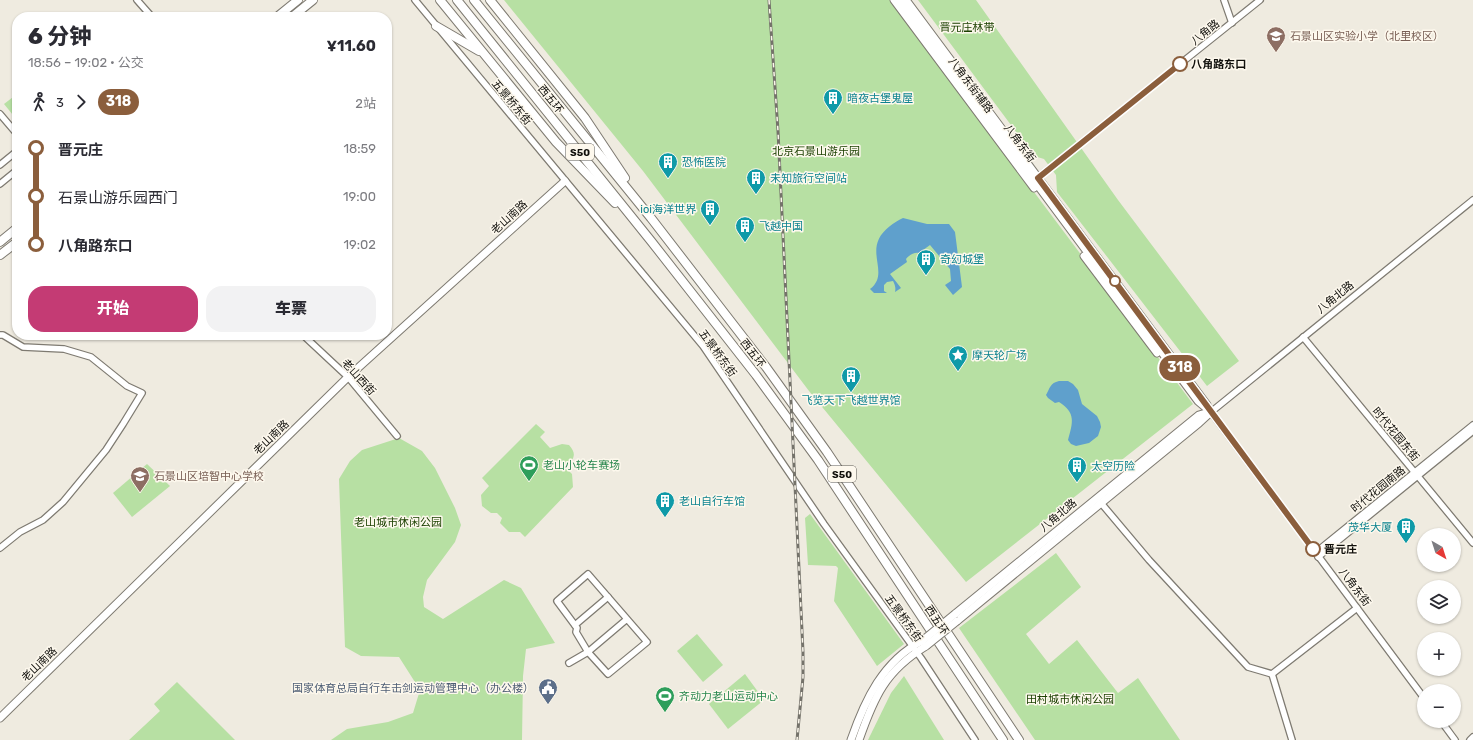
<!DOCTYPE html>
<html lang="zh">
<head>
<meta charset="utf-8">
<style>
	:root { --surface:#fff; --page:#f2f2f3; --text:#2b2b33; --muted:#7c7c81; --accent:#c43b74 }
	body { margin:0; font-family:Rubik,"Noto Sans SC",sans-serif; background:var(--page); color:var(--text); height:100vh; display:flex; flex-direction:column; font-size:15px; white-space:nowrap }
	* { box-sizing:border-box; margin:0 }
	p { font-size:13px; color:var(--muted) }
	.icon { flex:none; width:22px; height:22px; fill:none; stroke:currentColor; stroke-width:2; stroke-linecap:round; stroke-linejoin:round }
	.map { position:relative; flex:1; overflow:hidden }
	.panel { position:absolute; left:12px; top:12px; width:380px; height:328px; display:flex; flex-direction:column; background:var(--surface); border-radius:16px; box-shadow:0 1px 3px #0004 }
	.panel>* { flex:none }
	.badge { padding:0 8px; border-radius:13px; font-size:14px; line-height:26px }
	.needle { width:26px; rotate:141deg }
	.buttons { position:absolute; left:1417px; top:528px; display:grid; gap:8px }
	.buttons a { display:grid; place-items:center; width:44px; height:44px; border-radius:50%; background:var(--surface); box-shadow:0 1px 3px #0004; font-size:20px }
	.map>.badge { position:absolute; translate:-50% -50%; box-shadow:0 0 0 2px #fff }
	.legs { display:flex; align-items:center; gap:6px; height:44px; padding:0 16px; font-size:13px }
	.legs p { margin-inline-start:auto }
	.overview { display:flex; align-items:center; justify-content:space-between; height:68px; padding:0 16px }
	h1 { font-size:22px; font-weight:800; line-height:30px }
	.action { display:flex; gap:8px; margin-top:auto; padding:8px 16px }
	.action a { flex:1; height:46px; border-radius:16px; background:var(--accent); color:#fff; font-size:16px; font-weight:800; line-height:46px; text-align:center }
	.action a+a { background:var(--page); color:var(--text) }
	ul { padding:0 16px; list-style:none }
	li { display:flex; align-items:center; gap:14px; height:48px; font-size:15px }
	li i { display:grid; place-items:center; width:6px; height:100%; margin:0 5px; background:currentColor }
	li i::after { content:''; width:10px; height:10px; margin:-5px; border:3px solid; border-radius:50%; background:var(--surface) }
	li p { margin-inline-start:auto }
	li:first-child i { background:linear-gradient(#0000 50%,currentColor 0) }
	li:last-child i { background:linear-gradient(currentColor 50%,#0000 0) }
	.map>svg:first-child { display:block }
	.green { fill:#b7e0a3 }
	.water { fill:#5fa0cc }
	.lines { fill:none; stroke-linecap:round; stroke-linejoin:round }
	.minor-casing { stroke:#7e7a71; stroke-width:8 }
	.major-casing { stroke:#7e7a71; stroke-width:9 }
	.highway-casing { stroke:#7e7a71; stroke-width:10 }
	.minor { stroke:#fff; stroke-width:5.5 }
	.major { stroke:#fff; stroke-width:7 }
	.highway { stroke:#fff; stroke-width:8 }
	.rail-casing { stroke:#74726a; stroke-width:3 }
	.rail { stroke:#fdf8ed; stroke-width:1.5; stroke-dasharray:4.5; stroke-linecap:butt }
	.major-bridge-casing { stroke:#7e7a71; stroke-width:9; stroke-linecap:butt }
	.major-bridge { stroke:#fff; stroke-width:7 }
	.line-1-casing { stroke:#fff; stroke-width:9 }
	.line-1 { stroke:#8b5e3c; stroke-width:6 }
	.stop-1-dot { fill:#fff; stroke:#8b5e3c; stroke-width:2 }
	.labels { text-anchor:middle; stroke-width:3; stroke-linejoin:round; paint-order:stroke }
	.shield { fill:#fdf8ed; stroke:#585650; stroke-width:1 }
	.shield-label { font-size:10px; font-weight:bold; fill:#11100c }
	.park-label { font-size:11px; fill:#1b4000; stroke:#fdf8ed }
	.street-label { font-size:11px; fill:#11100c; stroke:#fdf8ed }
	.education-label { font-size:11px; fill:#785e54; stroke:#fdf8ed; text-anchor:start }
	.stop-label { font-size:11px; font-weight:bold; fill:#11100c; stroke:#fdf8ed; text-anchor:start }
	.culture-label { font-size:11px; fill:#0d838f; stroke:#fdf8ed; text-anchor:start }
	.leisure-label { font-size:11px; fill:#27864d; stroke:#fdf8ed; text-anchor:start }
	.service-label { font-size:11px; fill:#4e5e75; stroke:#fdf8ed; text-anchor:end }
</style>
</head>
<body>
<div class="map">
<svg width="1473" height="740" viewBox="0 0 1473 740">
	<rect width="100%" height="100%" fill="#efebe0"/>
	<g class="green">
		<polygon points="504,0 890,0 1193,404 966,582 809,391 643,171"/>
		<polygon points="918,0 976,0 1118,200 1239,361 1207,386 1057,192 1056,175 1044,159 1034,156"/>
		<polygon points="17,94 17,120 4,104"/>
		<path d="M536 424 545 432 540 437 550 448 562 444 569 445C578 455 573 459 566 468L572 474 573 487 525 537 520 532H509L500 523 502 518 497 513H491L482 506 481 495 489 486 482 478Z"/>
		<polygon points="399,438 422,451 435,468 455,508 461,525 455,542 427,580 423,597 424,607 443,619 504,580 521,588 555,643 526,649 523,676 522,740 331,740 347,729 388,722 413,713 420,690 399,657 361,656 345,647 339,479 350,461 362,450"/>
		<polygon points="147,464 170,486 132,517 113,493"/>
		<polygon points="810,514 904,644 877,666 834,601 838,568 836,566 808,565 805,518"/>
		<polygon points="1056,553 1081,587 1026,634 1049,664 1077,640 1118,693 1138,678 1180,740 1035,740 959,628"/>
		<polygon points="697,634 723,665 703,682 677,651"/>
		<polygon points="745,674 764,700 728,729 709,704"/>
		<polygon points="904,676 944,740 868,740 891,693"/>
		<polygon points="177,682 235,740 129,740 160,711 154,704"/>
	</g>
	<g class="water">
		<path d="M903 218 927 224H949L955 232 962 287 953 295 945 285 951 281 950 269 930 245 919 253C914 252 909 255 906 259L907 262 890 274 901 288 895 292C896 288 895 285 893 281L887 282 884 285V291L887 293H874L870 289C892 272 860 249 890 226 894 223 898 220 903 218Z"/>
		<path d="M1059 381H1068L1073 384 1078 390 1082 404 1097 416 1100 422 1101 427 1098 436 1089 443 1076 446 1071 444 1068 440C1073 422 1076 413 1059 402L1055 403 1048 398 1046 395C1050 388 1050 383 1059 381Z"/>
	</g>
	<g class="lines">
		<g class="minor-casing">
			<g id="minor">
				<polyline points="137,0 152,17"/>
				<polyline points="415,0 703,346 824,524 921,658 975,740"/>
				<polyline points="1224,0 1232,23"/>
				<polyline points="0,114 17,134"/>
				<polyline points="0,165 17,151"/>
				<polyline points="1035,180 1260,0"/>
				<polyline points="0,184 17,170"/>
				<polyline points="0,335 3,335 23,347 64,349 91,357 127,386 142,393 123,424 106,450 63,502 43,520 20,532 0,548"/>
				<polyline points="303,335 348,377 397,436"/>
				<polyline points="1303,337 1473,543"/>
				<polyline points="1101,503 1149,560 1248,667 1272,674 1357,608"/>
				<polyline points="1315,553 1473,425"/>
				<polyline points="1318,557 1473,431"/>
				<polyline points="575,625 608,597"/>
				<polyline points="569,663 588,652 608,674 647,642 588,574 557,601 577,628 576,632 588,652 627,619"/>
				<polyline points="1272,674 1292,740"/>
				<polyline points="1424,698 1211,412 1473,200"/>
				<polyline points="1441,721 1455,740"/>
				<polyline points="1470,740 1473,737"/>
			</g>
		</g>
		<g class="major-casing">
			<g id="major">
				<polyline points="894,0 1034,188"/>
				<polyline points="900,0 1198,401 1211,412"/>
				<polyline points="906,0 1207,405"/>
				<polyline points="1084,256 1157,353"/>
				<polyline points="955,614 1199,415 1209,412"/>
				<polyline points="957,621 1199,423 1211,412"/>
				<polyline points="0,718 348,377 565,181"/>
				<path d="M851 740C865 700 883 661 922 641"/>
				<path d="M859 740C874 697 885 671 926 646"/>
			</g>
		</g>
		<g class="highway-casing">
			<g id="highway">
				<polyline points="440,0 556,142 615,203"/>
				<polyline points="457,0 651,241 756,375 818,460 1003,740"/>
				<polyline points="474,0 651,218 766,367 827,452 1019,740"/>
				<polyline points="490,0 585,118 625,178"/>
				<polyline points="277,17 298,0"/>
				<polyline points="292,17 313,0"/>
				<polyline points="436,26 479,51"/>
				<polyline points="0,242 17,228"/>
				<polyline points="0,255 17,242"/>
			</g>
		</g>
		<use href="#minor" class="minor"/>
		<use href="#major" class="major"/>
		<use href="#highway" class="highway"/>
		<g class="rail-casing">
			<polyline id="rail" points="769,0 778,131 803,652 803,677 797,740"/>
		</g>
		<use href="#rail" class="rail"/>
		<g class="major-bridge-casing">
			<g id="major-bridge">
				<polyline points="922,641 955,614"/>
				<polyline points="926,646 957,621"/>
			</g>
		</g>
		<use href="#major-bridge" class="major-bridge"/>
	</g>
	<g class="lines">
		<g class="line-1-casing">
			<polyline id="line-1" points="1180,64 1038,178 1313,549"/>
		</g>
		<use href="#line-1" class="line-1"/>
	</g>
	<defs>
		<g id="school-pin" transform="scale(1)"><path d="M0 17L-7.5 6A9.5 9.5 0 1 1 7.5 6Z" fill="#8d6e63" stroke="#fdf8ed"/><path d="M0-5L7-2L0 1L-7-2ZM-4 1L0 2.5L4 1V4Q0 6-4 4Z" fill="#fff"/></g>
		<g id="building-pin" transform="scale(1)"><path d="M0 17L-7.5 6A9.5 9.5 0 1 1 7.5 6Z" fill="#0f9aa8" stroke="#fdf8ed"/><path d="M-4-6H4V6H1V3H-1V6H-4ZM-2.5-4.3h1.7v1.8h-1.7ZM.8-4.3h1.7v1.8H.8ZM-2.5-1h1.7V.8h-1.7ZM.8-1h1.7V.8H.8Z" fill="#fff"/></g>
		<g id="sight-pin" transform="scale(1)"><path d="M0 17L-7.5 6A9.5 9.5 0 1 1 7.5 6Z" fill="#0f9aa8" stroke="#fdf8ed"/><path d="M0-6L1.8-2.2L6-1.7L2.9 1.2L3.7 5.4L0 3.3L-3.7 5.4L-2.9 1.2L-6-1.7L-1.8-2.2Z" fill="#fff"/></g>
		<g id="stadium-pin" transform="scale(1)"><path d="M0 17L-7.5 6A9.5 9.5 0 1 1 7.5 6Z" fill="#2e9e5b" stroke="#fdf8ed"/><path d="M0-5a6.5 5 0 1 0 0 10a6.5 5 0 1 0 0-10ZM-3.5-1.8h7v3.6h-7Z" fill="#fff"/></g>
		<g id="civic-pin" transform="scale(1)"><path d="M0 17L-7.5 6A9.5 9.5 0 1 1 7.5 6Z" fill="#5c6f8a" stroke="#fdf8ed"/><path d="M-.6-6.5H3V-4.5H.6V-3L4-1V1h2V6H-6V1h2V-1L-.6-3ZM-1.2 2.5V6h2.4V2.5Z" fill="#fff"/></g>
	</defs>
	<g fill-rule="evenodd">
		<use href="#school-pin" x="1276" y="36"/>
		<use href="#building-pin" x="833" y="98"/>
		<use href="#building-pin" x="668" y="162"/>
		<use href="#building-pin" x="756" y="178"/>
		<use href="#building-pin" x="710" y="209"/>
		<use href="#building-pin" x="745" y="226"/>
		<use href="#building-pin" x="926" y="259"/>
		<use href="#sight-pin" x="958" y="355"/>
		<use href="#building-pin" x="851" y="376"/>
		<use href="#stadium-pin" x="529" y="465"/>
		<use href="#building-pin" x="1077" y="466"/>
		<use href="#school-pin" x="140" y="476"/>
		<use href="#building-pin" x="665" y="501"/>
		<use href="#building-pin" x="1406" y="527"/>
		<use href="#civic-pin" x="548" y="688"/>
		<use href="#stadium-pin" x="665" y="696"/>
	</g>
	<g class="stop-1-dot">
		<circle cx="1180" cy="64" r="7"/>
		<circle cx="1115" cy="281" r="5"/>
		<circle cx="1313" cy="549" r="7"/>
	</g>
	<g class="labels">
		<g class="shield">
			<rect x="566" y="144" width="28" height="16" rx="3"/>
			<rect x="828" y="466" width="28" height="16" rx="3"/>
		</g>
		<g class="shield-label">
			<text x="580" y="156">S50</text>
			<text x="842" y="478">S50</text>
		</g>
		<g class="park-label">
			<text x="967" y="31">晋元庄林带</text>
			<text x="816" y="155">北京石景山游乐园</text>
			<text x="398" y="526">老山城市休闲公园</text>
			<text x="1070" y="703">田村城市休闲公园</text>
		</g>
		<g class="street-label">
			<text transform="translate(1205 32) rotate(-39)" y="4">八角路</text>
			<text transform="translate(971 85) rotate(53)" y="4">八角东街辅路</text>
			<text transform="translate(551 99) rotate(51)" y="4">西五环</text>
			<text transform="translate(512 102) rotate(50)" y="4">五景桥东街</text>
			<text transform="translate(1020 143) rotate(53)" y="4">八角东街</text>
			<text transform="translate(509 217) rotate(-42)" y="4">老山南路</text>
			<text transform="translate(1335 297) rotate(-39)" y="4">八角北路</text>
			<text transform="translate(718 353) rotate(54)" y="4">五景桥东街</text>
			<text transform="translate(753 353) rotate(52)" y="4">西五环</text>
			<text transform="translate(359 377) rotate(48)" y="4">老山西街</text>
			<text transform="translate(1396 434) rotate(50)" y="4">时代花园东街</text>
			<text transform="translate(271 437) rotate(-44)" y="4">老山南路</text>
			<text transform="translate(1378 489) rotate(-39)" y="4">时代花园南路</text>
			<text transform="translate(1058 515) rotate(-40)" y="4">八角北路</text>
			<text transform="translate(1355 587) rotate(53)" y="4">八角东街</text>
			<text transform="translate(904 618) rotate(54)" y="4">五景桥东街</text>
			<text transform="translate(937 620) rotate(56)" y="4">西五环</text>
			<text transform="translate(39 664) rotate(-44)" y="4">老山南路</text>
		</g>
		<g class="education-label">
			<text x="1290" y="40">石景山区实验小学（北里校区）</text>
			<text x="154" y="480">石景山区培智中心学校</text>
		</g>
		<g class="stop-label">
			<text x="1191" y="68">八角路东口</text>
			<text x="1324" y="553">晋元庄</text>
		</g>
		<g class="culture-label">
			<text x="847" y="102">暗夜古堡鬼屋</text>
			<text x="682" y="166">恐怖医院</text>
			<text x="770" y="182">未知旅行空间站</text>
			<text x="696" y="213" text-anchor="end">ioi海洋世界</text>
			<text x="759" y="230">飞越中国</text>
			<text x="940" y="263">奇幻城堡</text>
			<text x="972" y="359">摩天轮广场</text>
			<text x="851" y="404" text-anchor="middle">飞览天下飞越世界馆</text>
			<text x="1091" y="470">太空历险</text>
			<text x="679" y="505">老山自行车馆</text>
			<text x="1392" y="531" text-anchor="end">茂华大厦</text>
		</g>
		<g class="leisure-label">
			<text x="543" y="469">老山小轮车赛场</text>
			<text x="679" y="700">齐动力老山运动中心</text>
		</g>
		<g class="service-label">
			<text x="534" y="692">国家体育总局自行车击剑运动管理中心（办公楼）</text>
		</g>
	</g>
</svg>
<div class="buttons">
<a><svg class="needle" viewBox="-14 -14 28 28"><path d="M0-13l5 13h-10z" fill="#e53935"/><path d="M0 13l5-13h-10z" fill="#7c7c81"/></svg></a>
<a><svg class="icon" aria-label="layers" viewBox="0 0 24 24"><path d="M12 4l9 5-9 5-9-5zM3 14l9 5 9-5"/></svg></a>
<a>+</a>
<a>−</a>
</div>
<b class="badge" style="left:1180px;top:368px;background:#8b5e3c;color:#fff">318</b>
<section class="panel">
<div class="overview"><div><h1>6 分钟</h1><p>18:56 – 19:02 · 公交</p></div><b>¥11.60</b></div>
<div class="legs"><svg class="icon" aria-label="walk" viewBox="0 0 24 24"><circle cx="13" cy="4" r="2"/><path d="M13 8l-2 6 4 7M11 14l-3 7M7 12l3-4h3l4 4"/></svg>3<svg class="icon" aria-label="forward" viewBox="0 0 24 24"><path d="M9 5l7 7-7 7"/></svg><b class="badge" style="background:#8b5e3c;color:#fff">318</b><p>2站</p></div>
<ul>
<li><i style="color:#8b5e3c"></i><b>晋元庄</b><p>18:59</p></li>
<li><i style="color:#8b5e3c"></i><span>石景山游乐园西门</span><p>19:00</p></li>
<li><i style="color:#8b5e3c"></i><b>八角路东口</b><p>19:02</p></li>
</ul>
<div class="action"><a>开始</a><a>车票</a></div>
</section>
</div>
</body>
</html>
